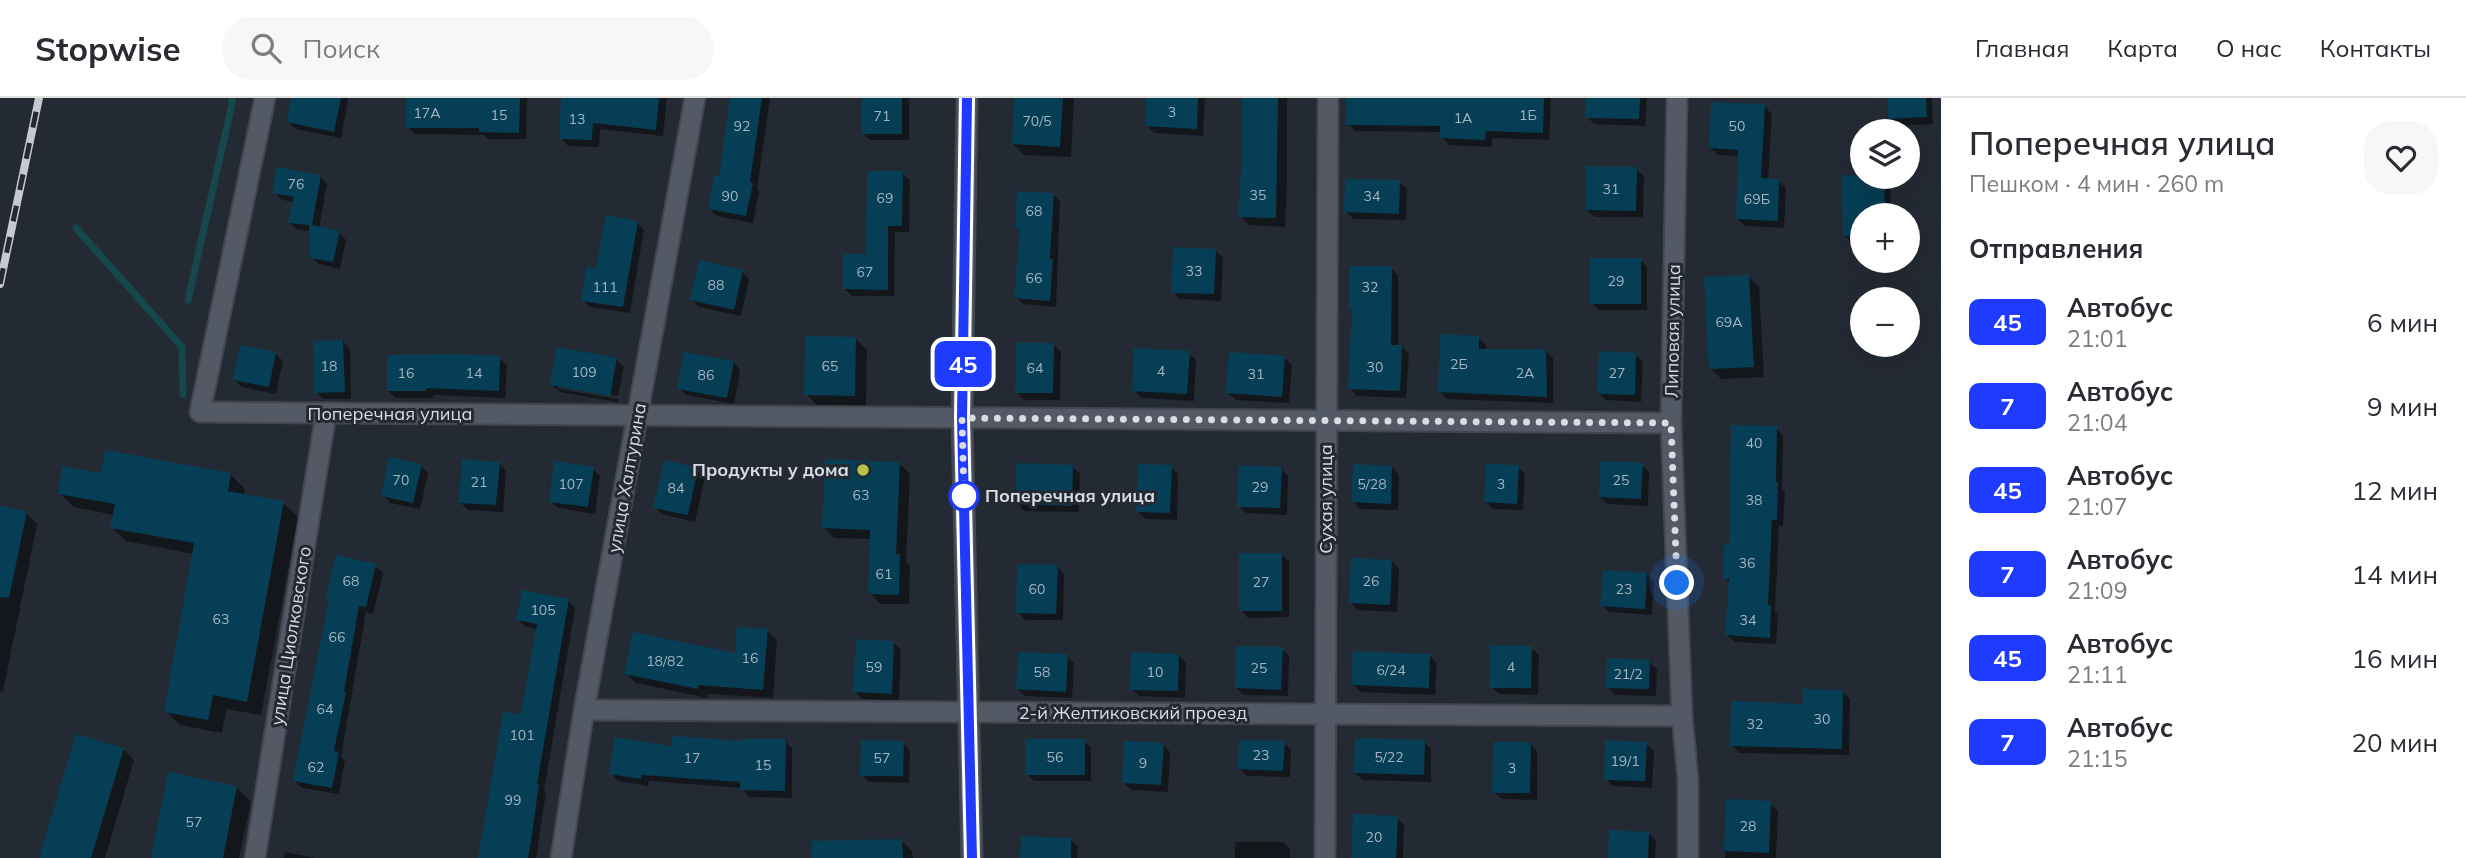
<!DOCTYPE html>
<html lang="ru">
<head>
<meta charset="utf-8">
<style>
	:root { --surface:#fff; --page:#f7f7f7; --text:#2b2b33; --muted:#7c7c81; --line:#e1e1e2 }
	body { margin:0; font-family:Mulish,sans-serif; background:var(--page); color:var(--text); height:100vh; display:flex; flex-direction:column; font-size:26px; white-space:nowrap }
	* { box-sizing:border-box; margin:0 }
	p { font-size:23px; color:var(--muted) }
	.icon { flex:none; width:38px; height:38px; fill:none; stroke:currentColor; stroke-width:2; stroke-linecap:round; stroke-linejoin:round }
	.map { position:relative; flex:1; overflow:hidden }
	.details { display:flex; flex-direction:column; background:var(--surface); width:525px }
	.details>* { flex:none }
	.badge { padding:0 14px; border-radius:10px; font-size:24px; line-height:46px }
	.buttons { position:absolute; left:1850px; top:21px; display:grid; gap:14px }
	.buttons a { display:grid; place-items:center; width:70px; height:70px; border-radius:50%; background:var(--surface); box-shadow:0 7px 28px #0002; font-size:35px }
	.you { position:absolute; width:35px; height:35px; margin:-18px; border:5px solid #fff; border-radius:50%; background:#1a73e8; box-shadow:0 0 0 10px #1a73e833 }
	.map>.badge { position:absolute; translate:-50% -50%; box-shadow:0 0 0 4px #fff }
	h2 { padding:0 28px; font-size:26px; line-height:63px }
	.round { display:grid; place-items:center; flex:none; width:74px; height:74px; border-radius:28px; background:var(--page) }
	.headline { display:flex; align-items:center; justify-content:space-between; height:119px; padding:0 28px }
	h1 { font-size:33px; font-weight:600; line-height:52px }
	ul { padding:0; list-style:none }
	li { display:flex; align-items:center; gap:21px; height:84px; padding:0 28px }
	li div { flex:1 }
	li b { display:block; font-size:26px }
	li em { font-style:normal }
	li .badge { min-width:77px; font-weight:700; text-align:center }
	header { display:flex; align-items:center; gap:42px; box-sizing:border-box; height:98px; padding:0 35px; background:var(--surface); border-bottom:2px solid var(--line) }
	header strong { font-size:33px }
	nav { display:flex; gap:38px; margin-inline-start:auto; font-size:24px }
	.search { width:490px; height:63px; background:var(--page); display:flex; align-items:center; gap:18px; box-sizing:border-box; padding:0 24px; border-radius:28px; color:var(--muted); font-size:26px }
	main { display:flex; flex:1; min-height:0 }
	.map>svg:first-child { display:block }
	.shadow { fill:#0007 }
	.lines { fill:none; stroke-linecap:round; stroke-linejoin:round }
	.stream { stroke:#15484c; stroke-width:7 }
	.building { fill:#063e55 }
	.minor-casing { stroke:#42474f; stroke-width:23 }
	.minor { stroke:#535965; stroke-width:19 }
	.rail-casing { stroke:#c5cad1; stroke-width:8 }
	.rail { stroke:#242a34; stroke-width:5; stroke-dasharray:16; stroke-linecap:butt }
	.line-casing { stroke:#fff; stroke-width:16 }
	.line { stroke:#1f3bff; stroke-width:10 }
	.walk { stroke:#d8dce3; stroke-width:7; stroke-dasharray:0 12.6 }
	.poi-dot { fill:#b3c24b; stroke:#242a34; stroke-width:2.5 }
	.stop-dot { fill:#fff; stroke:#1f3bff; stroke-width:3.5 }
	.labels { text-anchor:middle; stroke-width:6; stroke-linejoin:round; paint-order:stroke }
	.number-label { font-size:14px; fill:#a4b4c0 }
	.street-label { font-size:18px; fill:#d8dce3; stroke:#242a34 }
	.poi-label { font-size:18px; font-weight:bold; fill:#d8dce3; stroke:#242a34; text-anchor:end }
	.stop-label { font-size:18px; font-weight:bold; fill:#d8dce3; stroke:#242a34; text-anchor:start }
</style>
</head>
<body>
<header>
<strong>Stopwise</strong>
<div class="search"><svg class="icon" aria-label="search" viewBox="0 0 24 24"><circle cx="10" cy="10" r="6"/><path d="M15 15l6 6"/></svg>Поиск</div>
<nav><a>Главная</a><a>Карта</a><a>О нас</a><a>Контакты</a></nav>
</header>
<main>
<div class="map">
<svg width="1941" height="760" viewBox="0 0 1941 760">
	<rect width="100%" height="100%" fill="#242a34"/>
	<g class="shadow">
		<polygon points="293,0 348,0 341,40 295,31 288,23"/>
		<polygon points="408,0 527,0 526,41 488,41 484,37 415,36 407,29"/>
		<polygon points="563,0 667,0 663,38 600,31 599,49 568,48 561,40"/>
		<polygon points="732,0 770,0 757,91 759,94 753,125 717,118 709,110 720,80"/>
		<polygon points="863,0 909,0 909,42 870,42 863,35"/>
		<polygon points="1016,0 1074,0 1071,59 1024,57 1013,46"/>
		<polygon points="1148,0 1205,0 1203,38 1154,35 1147,28"/>
		<polygon points="1244,0 1287,0 1287,83 1285,129 1249,127 1240,118 1244,56"/>
		<polygon points="1348,0 1551,0 1549,42 1492,40 1492,49 1449,47 1442,39 1442,34 1355,33 1348,26"/>
		<polygon points="1587,0 1647,0 1645,28 1594,26 1587,19"/>
		<polygon points="1889,0 1932,0 1933,26 1897,28 1890,20"/>
		<polygon points="1764,8 1772,16 1768,82 1778,83 1786,90 1784,130 1745,128 1738,121 1740,58 1718,57 1710,50"/>
		<polygon points="1636,71 1644,78 1643,119 1595,119 1587,112"/>
		<polygon points="902,75 910,82 909,134 895,134 894,198 852,198 845,191 868,158"/>
		<polygon points="320,78 327,86 319,130 339,134 346,142 340,171 319,166 312,159 311,133 298,132 290,125 295,104 282,102 274,94"/>
		<polygon points="1862,79 1884,79 1890,85 1891,117 1862,117 1862,145 1852,145 1845,138"/>
		<polygon points="1399,84 1407,91 1406,122 1353,121 1346,113"/>
		<polygon points="1053,96 1060,104 1056,209 1023,206 1016,199 1022,135 1017,130"/>
		<polygon points="637,124 644,132 630,215 590,209 583,202 598,172"/>
		<polygon points="1215,152 1223,160 1221,203 1180,201 1173,194"/>
		<polygon points="1640,162 1647,169 1647,212 1599,212 1592,205"/>
		<polygon points="1391,170 1398,177 1398,249 1402,249 1409,256 1406,300 1357,298 1350,290 1354,214 1350,210"/>
		<polygon points="742,174 749,181 741,218 699,209 692,202"/>
		<polygon points="1748,178 1759,189 1764,279 1721,281 1710,270"/>
		<polygon points="1478,240 1486,247 1486,253 1546,253 1553,260 1553,305 1447,301 1440,294"/>
		<polygon points="856,241 867,252 866,308 817,307 806,296"/>
		<polygon points="343,243 350,251 351,301 323,301 316,294"/>
		<polygon points="1054,247 1061,254 1060,302 1024,302 1017,294"/>
		<polygon points="275,255 283,263 276,296 242,289 235,282"/>
		<polygon points="1189,255 1196,262 1194,303 1141,300 1134,292"/>
		<polygon points="1636,257 1643,264 1641,304 1606,302 1599,295"/>
		<polygon points="1284,259 1292,267 1289,305 1236,302 1228,295"/>
		<polygon points="499,260 507,267 505,300 433,297 433,300 396,300 388,293"/>
		<polygon points="616,261 624,269 618,298 558,287 558,291 618,301 617,304 560,294 552,287"/>
		<polygon points="733,264 740,272 734,306 687,297 679,290"/>
		<polygon points="1776,330 1783,338 1782,391 1785,393 1783,428 1779,428 1775,513 1778,516 1776,546 1735,544 1727,537 1730,485 1725,480 1730,449"/>
		<polygon points="499,365 506,373 503,414 468,412 460,404"/>
		<polygon points="899,365 910,376 906,464 910,468 909,506 880,506 870,495 871,441 834,440 824,429"/>
		<polygon points="1642,367 1649,374 1648,408 1608,406 1600,399"/>
		<polygon points="421,368 428,375 420,411 390,405 383,397"/>
		<polygon points="1072,368 1080,376 1079,414 1024,413 1017,405"/>
		<polygon points="1171,369 1178,376 1177,422 1146,421 1138,414"/>
		<polygon points="1392,369 1399,377 1398,412 1360,411 1353,403"/>
		<polygon points="1518,369 1525,376 1523,412 1493,411 1486,404"/>
		<polygon points="593,371 600,378 595,416 558,410 550,403"/>
		<polygon points="1281,371 1288,378 1287,417 1246,415 1239,408"/>
		<polygon points="697,372 705,379 695,424 662,416 655,409"/>
		<polygon points="231,377 245,391 244,398 283,405 298,419 261,617 226,611 222,635 180,627 165,613 194,456 126,443 112,429 114,417 74,409 59,395"/>
		<polygon points="0,410 26,415 37,426 3,594 0,593"/>
		<polygon points="1282,457 1289,464 1289,519 1248,520 1241,512"/>
		<polygon points="1392,463 1399,471 1397,514 1358,512 1351,505"/>
		<polygon points="375,468 383,475 373,516 366,514 341,659 345,663 339,696 302,690 295,683 330,502"/>
		<polygon points="1057,468 1064,476 1063,522 1025,522 1018,514"/>
		<polygon points="1647,476 1654,484 1652,517 1609,514 1602,507"/>
		<polygon points="568,503 575,510 544,693 546,695 536,760 479,760 522,618 538,531 526,529 518,522"/>
		<polygon points="767,533 777,542 773,600 708,596 707,600 636,585 626,575 737,557"/>
		<polygon points="894,545 901,552 899,602 862,601 855,593"/>
		<polygon points="1531,550 1539,557 1538,597 1499,596 1491,589"/>
		<polygon points="1282,551 1289,558 1288,598 1244,597 1236,590"/>
		<polygon points="1179,557 1186,565 1185,600 1139,598 1132,591"/>
		<polygon points="1067,558 1074,565 1072,600 1025,598 1018,591"/>
		<polygon points="1430,558 1437,566 1435,597 1360,594 1353,586"/>
		<polygon points="1649,564 1657,571 1656,598 1615,597 1608,589"/>
		<polygon points="1843,594 1850,601 1849,657 1739,655 1732,647 1804,608"/>
		<polygon points="785,643 792,650 792,700 749,699 742,690 649,683 648,688 618,683 611,675 673,650"/>
		<polygon points="1084,643 1091,650 1091,683 1034,683 1027,676"/>
		<polygon points="1424,644 1431,651 1431,684 1363,682 1355,675"/>
		<polygon points="903,645 910,652 909,685 869,684 862,677"/>
		<polygon points="1284,645 1291,652 1290,679 1247,678 1240,670"/>
		<polygon points="1530,646 1537,653 1537,702 1502,701 1494,694"/>
		<polygon points="1646,646 1654,653 1652,690 1613,688 1605,681"/>
		<polygon points="1163,647 1170,654 1168,694 1131,692 1123,684"/>
		<polygon points="123,651 134,662 105,760 41,760"/>
		<polygon points="236,689 251,704 239,760 153,760"/>
		<polygon points="1728,703 1770,705 1778,713 1776,760 1725,760"/>
		<polygon points="1397,720 1404,727 1403,760 1353,760"/>
		<polygon points="1649,735 1656,743 1655,760 1610,760"/>
		<polygon points="901,742 912,753 913,760 828,760"/>
		<polygon points="1071,742 1078,749 1077,760 1022,760"/>
		<polygon points="1235,744 1283,744 1290,751 1290,760 1235,760"/>
		<polygon points="285,754 315,760 284,760"/>
	</g>
	<g class="lines">
		<g class="stream">
			<polyline points="76,130 182,249 183,296"/>
			<polyline points="188,202 232,6 232,0"/>
		</g>
	</g>
	<g class="building">
		<polygon points="291,0 341,0 334,34 286,24"/>
		<polygon points="406,0 520,0 519,35 479,34 479,30 406,30"/>
		<polygon points="561,0 659,0 656,32 593,25 592,42 559,41"/>
		<polygon points="730,0 762,0 750,84 753,85 746,118 708,111 714,77 719,78"/>
		<rect x="861" y="0" width="41" height="36"/>
		<polygon points="1014,0 1063,0 1060,49 1012,46"/>
		<polygon points="1146,0 1198,0 1197,31 1145,28"/>
		<polygon points="1242,0 1278,0 1276,120 1238,119 1242,55"/>
		<polygon points="1346,0 1544,0 1543,35 1486,33 1485,42 1440,40 1440,28 1346,27"/>
		<polygon points="1585,0 1640,0 1639,21 1585,20"/>
		<polygon points="1887,0 1926,0 1927,19 1888,21"/>
		<polygon points="1711,4 1765,6 1761,80 1779,81 1778,123 1736,121 1738,52 1709,50"/>
		<polygon points="1586,68 1637,69 1636,113 1586,112"/>
		<polygon points="277,69 321,77 312,127 340,133 333,164 310,160 309,127 288,125 294,99 272,95"/>
		<polygon points="867,73 903,73 902,128 888,128 888,192 843,191 843,156 866,156"/>
		<polygon points="1842,77 1884,79 1885,117 1862,117 1862,138 1843,138"/>
		<polygon points="1345,81 1400,82 1399,116 1344,114"/>
		<polygon points="1017,93 1054,95 1050,161 1053,161 1050,203 1014,200 1020,131 1015,131"/>
		<polygon points="606,117 638,123 623,209 581,203 586,169 596,170"/>
		<polygon points="1173,149 1216,151 1214,196 1171,195"/>
		<rect x="1590" y="160" width="51" height="46"/>
		<polygon points="699,162 743,172 734,212 690,202"/>
		<polygon points="1349,168 1392,168 1391,247 1402,247 1400,293 1348,291 1352,211 1349,211"/>
		<polygon points="1749,177 1754,269 1709,271 1704,179"/>
		<polygon points="1440,236 1479,238 1479,251 1546,251 1547,299 1438,294"/>
		<polygon points="805,238 856,239 855,298 804,297"/>
		<polygon points="343,242 345,294 314,295 313,243"/>
		<polygon points="1016,245 1054,245 1053,295 1015,295"/>
		<polygon points="240,247 276,254 269,289 233,282"/>
		<polygon points="557,249 617,260 610,298 550,287"/>
		<polygon points="1134,250 1190,253 1187,296 1132,293"/>
		<polygon points="1599,253 1636,255 1635,297 1597,296"/>
		<polygon points="684,254 734,263 727,300 677,291"/>
		<polygon points="1229,254 1285,258 1282,299 1226,295"/>
		<polygon points="450,256 500,258 499,293 426,290 426,293 387,293 387,257"/>
		<polygon points="1731,327 1777,328 1776,384 1778,384 1777,422 1772,422 1768,507 1771,507 1770,540 1725,537 1729,481 1723,481 1724,447 1729,447"/>
		<polygon points="105,352 231,375 228,393 284,403 247,604 213,597 208,622 164,614 194,445 110,430 115,406 58,396 62,368 101,375"/>
		<polygon points="389,359 422,366 413,405 381,398"/>
		<polygon points="462,361 500,364 496,407 459,405"/>
		<polygon points="825,361 900,364 896,456 900,456 899,497 868,496 870,432 822,430"/>
		<polygon points="664,362 698,370 688,417 653,410"/>
		<polygon points="554,363 594,369 588,409 549,404"/>
		<polygon points="1600,363 1643,365 1641,401 1599,399"/>
		<polygon points="1016,365 1073,367 1072,408 1015,406"/>
		<polygon points="1138,366 1172,367 1170,415 1136,414"/>
		<polygon points="1353,366 1392,368 1391,406 1351,404"/>
		<polygon points="1486,366 1519,367 1517,406 1484,404"/>
		<polygon points="1239,367 1282,369 1280,410 1237,409"/>
		<polygon points="0,408 27,413 9,500 0,499"/>
		<rect x="1239" y="455" width="43" height="58"/>
		<polygon points="336,457 376,466 366,509 359,508 344,594 346,594 334,653 339,654 332,690 293,683 329,501 326,500"/>
		<polygon points="1351,460 1392,462 1390,507 1349,505"/>
		<polygon points="1017,466 1058,467 1056,516 1016,515"/>
		<polygon points="1603,472 1647,475 1645,511 1600,508"/>
		<polygon points="522,492 569,501 537,686 539,686 531,743 528,760 478,760 503,614 521,616 537,526 516,522"/>
		<polygon points="737,529 768,531 763,592 698,587 698,591 624,576 633,534 735,555"/>
		<polygon points="856,541 894,543 892,596 853,594"/>
		<polygon points="1490,547 1532,548 1531,590 1489,590"/>
		<polygon points="1236,548 1283,549 1281,592 1235,590"/>
		<polygon points="1353,553 1430,556 1429,590 1351,587"/>
		<polygon points="1018,554 1068,556 1066,594 1016,591"/>
		<polygon points="1131,554 1179,556 1178,593 1130,592"/>
		<polygon points="1607,560 1650,562 1649,591 1606,590"/>
		<polygon points="1803,591 1843,592 1842,651 1730,648 1731,603 1803,606"/>
		<polygon points="76,636 124,650 91,760 39,760"/>
		<polygon points="672,638 741,643 741,641 786,641 785,693 740,692 740,684 642,677 641,681 609,676 615,639 671,648"/>
		<polygon points="1355,640 1425,642 1424,677 1354,675"/>
		<rect x="1025" y="641" width="60" height="36"/>
		<polygon points="861,642 904,643 903,678 860,678"/>
		<polygon points="1239,642 1285,643 1283,673 1238,671"/>
		<polygon points="1605,642 1647,644 1645,683 1604,682"/>
		<polygon points="1124,643 1164,645 1161,687 1122,685"/>
		<polygon points="1493,644 1531,644 1530,695 1492,695"/>
		<polygon points="168,674 237,688 223,760 151,760"/>
		<polygon points="1726,701 1771,703 1769,755 1724,753"/>
		<polygon points="1353,716 1398,718 1396,760 1351,760"/>
		<polygon points="1609,732 1649,734 1648,760 1608,760"/>
		<polygon points="1021,738 1071,740 1071,760 1020,760"/>
		<polygon points="902,741 903,760 812,760 812,743"/>
	</g>
	<g class="lines">
		<g class="minor-casing">
			<g id="minor">
				<polyline points="265,0 200,314 1671,325"/>
				<polyline points="967,0 962,320 972,760"/>
				<polyline points="1677,0 1671,325 1682,618 1688,682 1688,760"/>
				<polyline points="584,612 1682,618"/>
				<polyline points="255,760 326,315"/>
				<polyline points="561,760 584,612 695,0"/>
				<polyline points="1325,760 1328,0"/>
			</g>
		</g>
		<use href="#minor" class="minor"/>
		<g class="rail-casing">
			<polyline id="rail" points="0,186 39,0"/>
		</g>
		<use href="#rail" class="rail"/>
	</g>
	<g class="lines">
		<g class="line-casing">
			<polyline id="line" points="967,0 962,320 972,760"/>
		</g>
		<use href="#line" class="line"/>
		<polyline class="walk" points="964,398 962,320 1671,325 1677,485"/>
	</g>
	<circle class="poi-dot" cx="863" cy="372" r="7"/>
	<circle class="stop-dot" cx="964" cy="398" r="14"/>
	<g class="labels">
		<g class="number-label">
			<text x="1172" y="19">3</text>
			<text x="427" y="20">17А</text>
			<text x="499" y="22">15</text>
			<text x="1528" y="22">1Б</text>
			<text x="882" y="23">71</text>
			<text x="1463" y="25">1А</text>
			<text x="577" y="26">13</text>
			<text x="1037" y="28">70/5</text>
			<text x="742" y="33">92</text>
			<text x="1737" y="33">50</text>
			<text x="296" y="91">76</text>
			<text x="1611" y="96">31</text>
			<text x="1258" y="102">35</text>
			<text x="730" y="103">90</text>
			<text x="1372" y="103">34</text>
			<text x="885" y="105">69</text>
			<text x="1757" y="106">69Б</text>
			<text x="1034" y="118">68</text>
			<text x="1194" y="178">33</text>
			<text x="865" y="179">67</text>
			<text x="1034" y="185">66</text>
			<text x="1616" y="188">29</text>
			<text x="716" y="192">88</text>
			<text x="605" y="194">111</text>
			<text x="1370" y="194">32</text>
			<text x="1729" y="229">69А</text>
			<text x="1459" y="271">2Б</text>
			<text x="329" y="273">18</text>
			<text x="830" y="273">65</text>
			<text x="1375" y="274">30</text>
			<text x="1035" y="275">64</text>
			<text x="1161" y="278">4</text>
			<text x="584" y="279">109</text>
			<text x="406" y="280">16</text>
			<text x="474" y="280">14</text>
			<text x="1525" y="280">2А</text>
			<text x="1617" y="280">27</text>
			<text x="1256" y="281">31</text>
			<text x="706" y="282">86</text>
			<text x="1754" y="350">40</text>
			<text x="401" y="387">70</text>
			<text x="1621" y="387">25</text>
			<text x="479" y="389">21</text>
			<text x="571" y="391">107</text>
			<text x="1372" y="391">5/28</text>
			<text x="1501" y="391">3</text>
			<text x="1260" y="394">29</text>
			<text x="676" y="395">84</text>
			<text x="861" y="402">63</text>
			<text x="1754" y="407">38</text>
			<text x="1747" y="470">36</text>
			<text x="884" y="481">61</text>
			<text x="351" y="488">68</text>
			<text x="1371" y="488">26</text>
			<text x="1261" y="489">27</text>
			<text x="1037" y="496">60</text>
			<text x="1624" y="496">23</text>
			<text x="543" y="517">105</text>
			<text x="221" y="526">63</text>
			<text x="1748" y="527">34</text>
			<text x="337" y="544">66</text>
			<text x="750" y="565">16</text>
			<text x="665" y="568">18/82</text>
			<text x="874" y="574">59</text>
			<text x="1511" y="574">4</text>
			<text x="1259" y="575">25</text>
			<text x="1391" y="577">6/24</text>
			<text x="1042" y="579">58</text>
			<text x="1155" y="579">10</text>
			<text x="1628" y="581">21/2</text>
			<text x="325" y="616">64</text>
			<text x="1822" y="626">30</text>
			<text x="1755" y="631">32</text>
			<text x="522" y="642">101</text>
			<text x="1261" y="662">23</text>
			<text x="1055" y="664">56</text>
			<text x="1389" y="664">5/22</text>
			<text x="692" y="665">17</text>
			<text x="882" y="665">57</text>
			<text x="1625" y="668">19/1</text>
			<text x="1143" y="670">9</text>
			<text x="763" y="672">15</text>
			<text x="316" y="674">62</text>
			<text x="1512" y="675">3</text>
			<text x="513" y="707">99</text>
			<text x="194" y="729">57</text>
			<text x="1748" y="733">28</text>
			<text x="1374" y="744">20</text>
		</g>
		<g class="street-label">
			<text transform="translate(1673 233) rotate(-89)" y="6">Липовая улица</text>
			<text x="390" y="322">Поперечная улица</text>
			<text transform="translate(627 380) rotate(-80)" y="6">улица Халтурина</text>
			<text transform="translate(1326 401) rotate(-90)" y="6">Сухая улица</text>
			<text transform="translate(291 538) rotate(-81)" y="6">улица Циолковского</text>
			<text x="1133" y="621">2-й Желтиковский проезд</text>
		</g>
		<g class="poi-label">
			<text x="849" y="378">Продукты у дома</text>
		</g>
		<g class="stop-label">
			<text x="985" y="404">Поперечная улица</text>
		</g>
	</g>
</svg>
<div class="buttons">
<a><svg class="icon" aria-label="layers" viewBox="0 0 24 24"><path d="M12 4l9 5-9 5-9-5zM3 14l9 5 9-5"/></svg></a>
<a>+</a>
<a>−</a>
</div>
<div class="you" style="left:1677px;top:485px"></div>
<b class="badge" style="left:963px;top:266px;background:#1f3bff;color:#fff">45</b>
</div>
<section class="details">
<div class="headline"><div><h1>Поперечная улица</h1><p>Пешком · 4 мин · 260 m</p></div><a class="round"><svg class="icon" aria-label="heart" viewBox="0 0 24 24"><path d="M12 20l-8-8c-3-5 5-10 8-4 3-6 11-1 8 4z"/></svg></a></div>
<h2>Отправления</h2>
<ul>
<li><span class="badge" style="background:#1f3bff;color:#fff">45</span><div><b>Автобус</b><p>21:01</p></div><em>6 мин</em></li>
<li><span class="badge" style="background:#1f3bff;color:#fff">7</span><div><b>Автобус</b><p>21:04</p></div><em>9 мин</em></li>
<li><span class="badge" style="background:#1f3bff;color:#fff">45</span><div><b>Автобус</b><p>21:07</p></div><em>12 мин</em></li>
<li><span class="badge" style="background:#1f3bff;color:#fff">7</span><div><b>Автобус</b><p>21:09</p></div><em>14 мин</em></li>
<li><span class="badge" style="background:#1f3bff;color:#fff">45</span><div><b>Автобус</b><p>21:11</p></div><em>16 мин</em></li>
<li><span class="badge" style="background:#1f3bff;color:#fff">7</span><div><b>Автобус</b><p>21:15</p></div><em>20 мин</em></li>
</ul>
</section>
</main>
</body>
</html>
